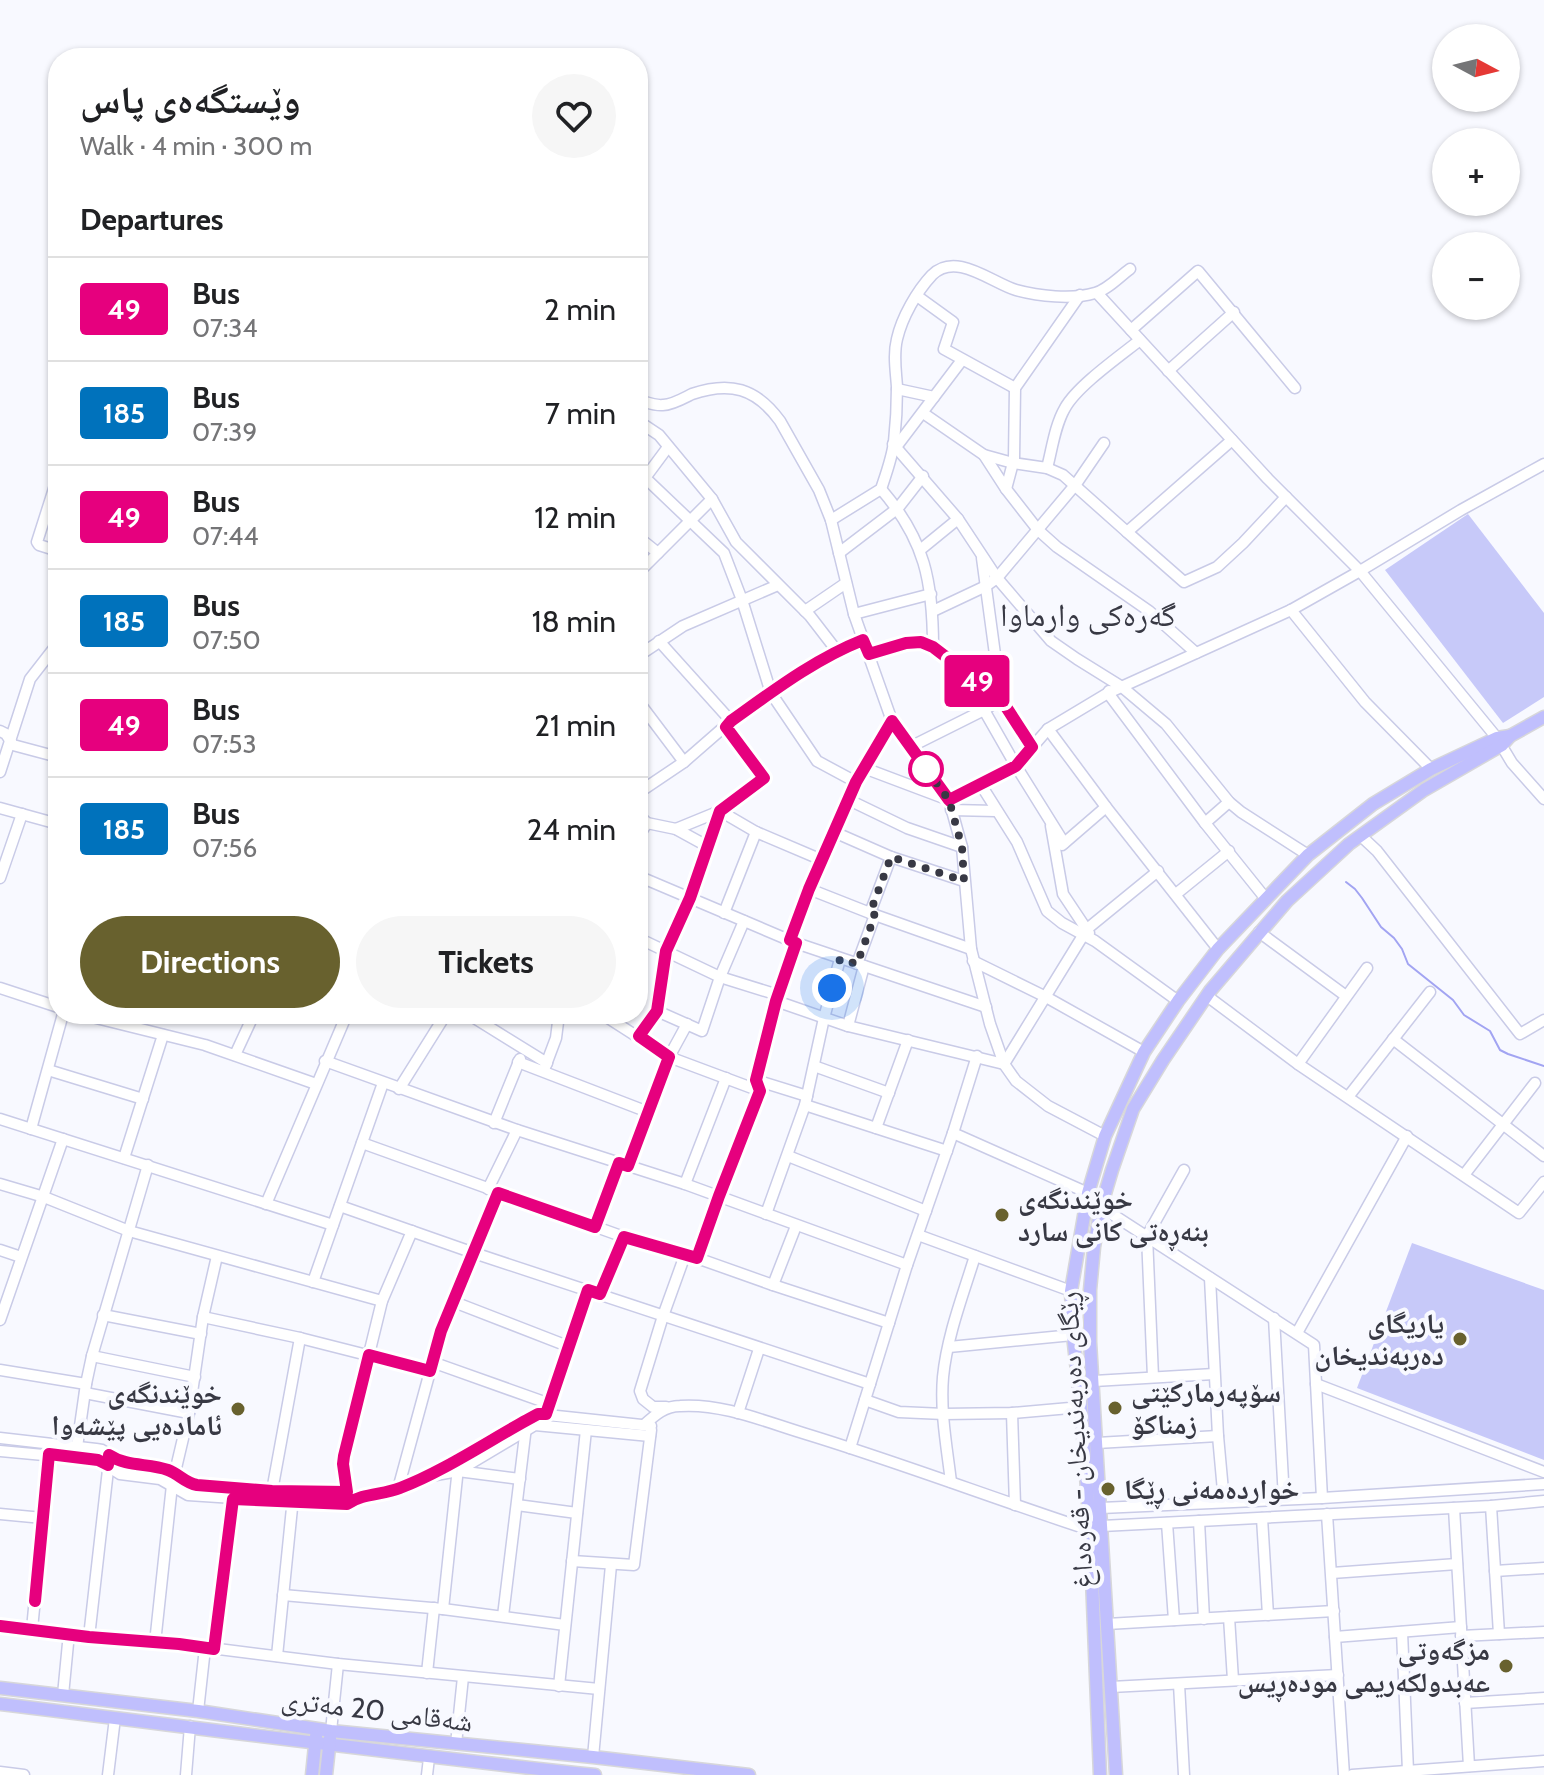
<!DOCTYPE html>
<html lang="en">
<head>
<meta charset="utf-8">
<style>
	:root { --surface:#fff; --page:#f6f6f6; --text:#202124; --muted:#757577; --line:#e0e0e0; --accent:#68612e }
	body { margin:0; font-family:Cabin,"Noto Naskh Arabic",sans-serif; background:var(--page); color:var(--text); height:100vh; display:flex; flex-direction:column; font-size:30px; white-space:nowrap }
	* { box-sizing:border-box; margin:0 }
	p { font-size:26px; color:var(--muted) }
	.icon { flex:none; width:44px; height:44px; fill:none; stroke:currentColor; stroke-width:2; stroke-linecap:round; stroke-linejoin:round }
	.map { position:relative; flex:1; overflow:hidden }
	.sheet { position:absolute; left:48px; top:48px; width:600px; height:976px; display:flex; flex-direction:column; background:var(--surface); border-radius:32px; box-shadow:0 2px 6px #0004 }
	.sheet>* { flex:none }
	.badge { padding:0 16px; border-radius:6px; font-size:28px; line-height:52px }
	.needle { width:52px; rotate:97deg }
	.tools { position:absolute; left:1432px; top:24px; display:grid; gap:16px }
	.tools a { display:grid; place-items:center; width:88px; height:88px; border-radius:50%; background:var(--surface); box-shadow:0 2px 6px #0004; font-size:40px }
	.you { position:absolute; width:40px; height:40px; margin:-20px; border:6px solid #fff; border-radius:50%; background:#1a73e8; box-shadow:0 0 0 12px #1a73e833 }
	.map>.badge { position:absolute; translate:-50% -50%; box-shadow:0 0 0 4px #fff }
	h2 { padding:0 32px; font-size:30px; line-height:72px }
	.round { display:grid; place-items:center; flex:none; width:84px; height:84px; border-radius:42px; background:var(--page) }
	.head { display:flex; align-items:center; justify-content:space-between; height:136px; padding:0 32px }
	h1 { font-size:38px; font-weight:700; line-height:60px }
	.action { display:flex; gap:16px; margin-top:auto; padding:16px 32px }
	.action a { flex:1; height:92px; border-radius:48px; background:var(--accent); color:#fff; font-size:32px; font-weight:700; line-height:92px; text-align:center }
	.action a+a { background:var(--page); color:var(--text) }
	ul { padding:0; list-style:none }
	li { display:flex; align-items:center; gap:24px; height:104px; padding:0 32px; border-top:2px solid var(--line) }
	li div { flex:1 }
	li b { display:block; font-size:30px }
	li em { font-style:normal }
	li .badge { min-width:88px; font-weight:700; text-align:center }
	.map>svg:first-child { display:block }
	.green { fill:#c7c9f9 }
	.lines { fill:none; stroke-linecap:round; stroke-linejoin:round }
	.stream { stroke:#a2a4f2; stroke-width:2 }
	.minor-casing { stroke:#c9cbe7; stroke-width:13 }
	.major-casing { stroke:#d7d7da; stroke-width:15 }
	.minor { stroke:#fff; stroke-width:10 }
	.major { stroke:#c0bffd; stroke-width:12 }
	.line-casing { stroke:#fff; stroke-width:18 }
	.line { stroke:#e6007e; stroke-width:12 }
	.walk { stroke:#383944; stroke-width:8; stroke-dasharray:0 14.4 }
	.stop-dot { fill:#fff; stroke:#e6007e; stroke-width:4 }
	.poi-dot { fill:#68612e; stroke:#f8f9ff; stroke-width:3 }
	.labels { text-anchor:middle; stroke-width:8; stroke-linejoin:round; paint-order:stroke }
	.poi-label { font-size:28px; font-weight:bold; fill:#383944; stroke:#f8f9ff; text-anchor:start }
	.street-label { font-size:28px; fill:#383944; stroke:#f8f9ff }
	.quarter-label { font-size:32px; fill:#383944; stroke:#f8f9ff }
</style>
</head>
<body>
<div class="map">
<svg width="1544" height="1775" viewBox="0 0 1544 1775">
	<rect width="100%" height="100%" fill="#f8f9ff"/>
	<g class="green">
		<polygon points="1468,514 1544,613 1544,697 1503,723 1385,570"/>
		<polygon points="1412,1243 1544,1290 1544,1460 1357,1388"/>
	</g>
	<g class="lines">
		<polyline class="stream" points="1346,882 1355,889 1362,898 1381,927 1394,938 1402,949 1408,964 1453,1000 1464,1015 1490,1031 1500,1050 1508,1054 1544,1066"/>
		<g class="minor-casing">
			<g id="minor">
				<polyline points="1097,293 1268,479 1360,571 1497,738 1512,763 1544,799"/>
				<polyline points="917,296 953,322 944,349 1015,388"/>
				<polyline points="1131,330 1198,271 1295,388"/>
				<polyline points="1168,371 1234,312"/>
				<polyline points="897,389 934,397"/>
				<path d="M638 400C646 402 655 406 663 405 672 405 684 398 692 394 730 381 756 388 780 421L819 490 831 520 854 614 892 721 949 800 962 847 971 949 990 1024 1004 1064 1016 1081 1048 1106 1105 1136"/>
				<polyline points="923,413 984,455 1006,489 1038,530 1057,547 1149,611 1196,653"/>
				<polyline points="638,421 659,435 712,499 736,542 810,616 837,651"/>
				<polyline points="893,444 958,519 997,578 1051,641 1077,659 1122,687 1166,724 1229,802 1241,812 1308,855"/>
				<polyline points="893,451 962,360"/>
				<polyline points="984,455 1013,463 1047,468 1063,475 1127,532 1232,440"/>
				<path d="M1047 468C1052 449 1055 425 1065 408 1077 386 1120 356 1140 340"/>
				<polyline points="638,471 724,553 742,600 771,693 817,761 856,782"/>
				<polyline points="58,476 37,542 39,545 58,551"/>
				<polyline points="645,478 668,447"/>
				<path d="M881 489C925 540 933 582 933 647"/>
				<polyline points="1006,489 1014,459 1015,388 1080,295"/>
				<path d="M831 520 881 489C886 474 892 458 894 442 896 424 897 405 897 387 896 371 893 355 897 339 902 317 917 291 932 275 956 251 992 283 1016 290 1038 296 1072 300 1095 293 1107 290 1119 277 1130 269"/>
				<polyline points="1127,532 1184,582 1217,567 1243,543 1286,497"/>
				<polyline points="638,537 658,553"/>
				<polyline points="920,550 958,519"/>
				<polyline points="839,553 898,508 923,476"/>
				<polyline points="982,558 1001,699"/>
				<polyline points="638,573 712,499"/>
				<polyline points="1291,610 1365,702 1431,769"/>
				<polyline points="805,611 846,583"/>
				<polyline points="933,611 986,586 997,578 1076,484 1104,443"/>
				<polyline points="854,614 931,594"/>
				<polyline points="659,641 731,721"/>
				<path d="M869 654C890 647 911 636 933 647L1001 699 1032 747"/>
				<polyline points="638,656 683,626 778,585"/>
				<polyline points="1109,691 1108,693 1205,823 1266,899"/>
				<polyline points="638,701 684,762"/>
				<polyline points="984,710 1016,766 1064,843"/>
				<polyline points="1048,729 1106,807 1218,949"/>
				<polyline points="0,731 6,734 13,745 58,757"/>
				<polyline points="910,747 984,710 1001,699"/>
				<polyline points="864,768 949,800 1016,766 1048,729 1108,693 1291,610 1360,571 1461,510 1544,464"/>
				<polyline points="0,772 30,679 58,643"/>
				<polyline points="981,785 1017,842 1047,911 1062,923 1095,941 1178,1001"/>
				<polyline points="638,793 684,762 731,721 771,693 837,651 863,640"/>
				<polyline points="849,800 907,828 962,847"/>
				<polyline points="0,808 58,824"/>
				<polyline points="951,810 996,811"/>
				<polyline points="638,814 647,823 676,829 707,846"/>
				<polyline points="1205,823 1229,802"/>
				<polyline points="1051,826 1063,894 1089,933"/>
				<polyline points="676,829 720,811 764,778 726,727"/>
				<polyline points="834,832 891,857 964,881"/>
				<polyline points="1361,836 1377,851 1520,1034 1544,1020"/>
				<polyline points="638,837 647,823"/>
				<polyline points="1062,845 1106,807"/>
				<polyline points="638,876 796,943 986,1007"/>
				<polyline points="0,878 22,814"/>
				<polyline points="809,889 875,915 971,949"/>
				<polyline points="1176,894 1229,851"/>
				<polyline points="724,913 756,832"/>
				<polyline points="870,913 891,857"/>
				<polyline points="1259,932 1346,996"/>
				<polyline points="638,938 720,977 778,995"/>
				<polyline points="790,940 809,889 856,782 892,721"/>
				<polyline points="973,961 1046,997 1144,1052"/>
				<polyline points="857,964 875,915"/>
				<polyline points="864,966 848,1026 1004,1064 1087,929 1158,871"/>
				<polyline points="0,988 58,1007"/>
				<polyline points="1207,996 1298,1064 1519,1213 1544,1182"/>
				<polyline points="776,1001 848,1026"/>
				<polyline points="657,1011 702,1031 720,977 744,921"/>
				<polyline points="80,1014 205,1045 316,1084"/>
				<polyline points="468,1014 547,1063"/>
				<polyline points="602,1014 669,1057 760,1091"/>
				<polyline points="639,1036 657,1011 666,951 690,898 720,811 756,832 822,860"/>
				<polyline points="1393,1039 1544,1156"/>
				<polyline points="235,1055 254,1014"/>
				<polyline points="325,1061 517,1130 685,1184 907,1265"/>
				<polyline points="518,1062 648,1112"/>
				<polyline points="1298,1064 1367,968"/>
				<polyline points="814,1066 889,1093"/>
				<polyline points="48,1070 143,1099"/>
				<polyline points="544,1070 556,1038 559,1014"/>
				<polyline points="759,1081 807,1096"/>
				<polyline points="754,1088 776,1001 796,943"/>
				<polyline points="399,1089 446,1014"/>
				<polyline points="1348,1097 1430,992"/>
				<polyline points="805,1105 947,1151"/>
				<polyline points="0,1119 333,1225"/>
				<polyline points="494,1123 520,1059"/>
				<polyline points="876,1128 908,1040"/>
				<polyline points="31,1129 63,1014"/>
				<polyline points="953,1133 1088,1193"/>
				<polyline points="362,1143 624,1237 697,1258 773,1285 889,1323"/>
				<polyline points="788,1156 926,1211"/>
				<polyline points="124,1158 163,1035"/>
				<polyline points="628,1166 669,1057 687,1024"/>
				<polyline points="1464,1175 1535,1083"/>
				<polyline points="0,1184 44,1197 129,1231 382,1301"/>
				<polyline points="685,1184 726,1078"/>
				<polyline points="488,1189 517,1130"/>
				<polyline points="266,1204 347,1014"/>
				<polyline points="340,1206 474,1253 870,1384"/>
				<polyline points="1101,1207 1314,1345 1322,1498"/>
				<polyline points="766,1214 805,1105 824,1018 840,959"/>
				<polyline points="595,1227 619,1163"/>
				<polyline points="918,1235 1071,1291"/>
				<polyline points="0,1250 21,1257"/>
				<polyline points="697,1258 719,1196 764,1083"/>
				<polyline points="1210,1278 1218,1436 1224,1502"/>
				<polyline points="313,1282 383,1083"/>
				<polyline points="773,1285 796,1226"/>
				<polyline points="600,1294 624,1237"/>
				<polyline points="454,1302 570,1347"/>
				<polyline points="103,1315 201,1334"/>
				<polyline points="203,1317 300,1338 430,1371"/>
				<polyline points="1274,1318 1284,1499"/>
				<polyline points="0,1320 63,1139"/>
				<polyline points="1297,1333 1407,1136"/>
				<polyline points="949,1347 1073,1335"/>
				<polyline points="92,1356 195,1377"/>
				<polyline points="432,1362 550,1404"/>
				<polyline points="0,1370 86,1384"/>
				<polyline points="1153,1377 1147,1236 1184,1170"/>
				<polyline points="1094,1381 1214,1374"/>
				<polyline points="1316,1384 1544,1472"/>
				<polyline points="85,1393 189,1413"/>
				<polyline points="865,1400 899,1412 944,1414 1012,1413 1081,1407"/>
				<polyline points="666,1407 653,1407 643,1399 640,1391 663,1316 685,1255"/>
				<polyline points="738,1413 759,1349"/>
				<polyline points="1012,1413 1015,1505"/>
				<polyline points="546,1414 588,1290"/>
				<path d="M644 1425C655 1415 665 1406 680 1406 722 1403 766 1422 806 1434 901 1463 995 1499 1090 1530"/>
				<polyline points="0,1438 96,1449 102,1450 122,1462 168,1470 187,1483 197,1485 272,1491 347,1492 355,1499"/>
				<polyline points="1097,1443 1218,1436"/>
				<polyline points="77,1447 86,1384 92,1356 148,1165"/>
				<polyline points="850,1448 907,1265 953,1133 977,1056"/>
				<polyline points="0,1451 98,1460 120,1474 160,1479 188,1495 340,1505 347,1504 355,1499 398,1489 426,1477 538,1414 651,1426"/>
				<polyline points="458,1471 520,1479"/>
				<polyline points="436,1475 458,1471 535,1425 650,1436"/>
				<path d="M951 1482C947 1448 940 1412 943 1377 947 1336 963 1295 975 1256"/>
				<polyline points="398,1489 441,1331 498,1193"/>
				<polyline points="272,1491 300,1338"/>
				<polyline points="347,1498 343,1464 346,1448 382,1301 412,1231"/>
				<polyline points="517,1505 577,1513"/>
				<polyline points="1491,1506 1499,1634"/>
				<polyline points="1101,1508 1322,1498 1544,1484"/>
				<polyline points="1454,1508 1469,1766"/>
				<polyline points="0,1514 43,1518"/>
				<polyline points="1327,1514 1344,1775"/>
				<polyline points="1262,1518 1268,1615"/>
				<polyline points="1199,1521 1204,1619"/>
				<polyline points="1167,1523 1174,1620"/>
				<polyline points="1102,1526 1491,1506 1544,1501"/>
				<polyline points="572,1561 634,1565 651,1430"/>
				<polyline points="1495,1571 1544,1568"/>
				<polyline points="1332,1573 1457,1564"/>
				<polyline points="283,1595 443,1609 565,1625"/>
				<polyline points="443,1609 458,1468"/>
				<polyline points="503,1616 526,1427"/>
				<polyline points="1229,1617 1233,1680"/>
				<polyline points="1107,1624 1334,1611"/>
				<polyline points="0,1626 89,1637 179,1644 338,1664 599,1689"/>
				<polyline points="32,1629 49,1454"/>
				<polyline points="1402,1632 1408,1771"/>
				<polyline points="1461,1636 1544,1632"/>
				<polyline points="89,1637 109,1461"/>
				<polyline points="1335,1637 1461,1627"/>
				<polyline points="155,1643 172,1485 189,1413 203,1317 217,1256"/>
				<polyline points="214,1649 233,1499"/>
				<polyline points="277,1656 293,1498"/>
				<polyline points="427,1673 434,1608"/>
				<polyline points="1179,1684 1184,1775"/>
				<polyline points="559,1686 586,1430"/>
				<polyline points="1111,1687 1338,1675"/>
				<polyline points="63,1695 69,1633"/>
				<polyline points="1465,1703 1544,1698"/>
				<polyline points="198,1711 205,1648"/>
				<polyline points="331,1731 338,1664"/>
				<polyline points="456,1744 463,1677"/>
				<polyline points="593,1757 611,1565"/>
				<polyline points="0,1772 24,1775"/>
				<polyline points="108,1775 115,1718"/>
				<polyline points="186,1775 190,1726"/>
				<polyline points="427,1775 429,1758"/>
				<polyline points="1352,1775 1544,1761"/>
			</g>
		</g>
		<g class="major-casing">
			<g id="major">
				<polyline points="0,1688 198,1711 331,1731 593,1757 749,1775"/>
				<path d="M0 1704C198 1728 396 1754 595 1775"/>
				<polyline points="312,1775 316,1736"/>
				<polyline points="326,1775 330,1738"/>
				<polyline points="1100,1775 1090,1530 1081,1407 1073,1335 1071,1291 1088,1193 1105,1136 1144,1052 1178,1001 1218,949 1308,855 1373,804 1431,769 1497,738 1510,736"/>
				<polyline points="1116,1775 1090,1342 1090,1290 1094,1247 1101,1207 1112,1170 1133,1109 1163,1060 1210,991 1287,901 1349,844 1424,790 1502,745 1510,736 1544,717"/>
			</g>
		</g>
		<use href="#minor" class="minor"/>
		<use href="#major" class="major"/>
	</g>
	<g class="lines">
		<g class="line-casing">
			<path id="line" d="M0 1626 89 1637 179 1644 214 1649 233 1499 347 1504C363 1493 383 1495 400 1488 442 1472 487 1442 527 1420L538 1414H546L588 1290 600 1294 624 1237 697 1258 719 1196 760 1091 756 1080 776 1001 796 943 790 940 809 889 856 782 892 721 949 800 1016 766 1032 747 1001 699 933 647 921 642 906 643 869 654 863 640C815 659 773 691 731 721L726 727 764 778 720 811 690 898 666 951 657 1011 639 1036 669 1057 628 1166 619 1163 595 1227 498 1193 441 1331 430 1371 369 1355 344 1456 343 1464 347 1492 272 1491 197 1485C185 1483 179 1474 168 1470 148 1463 127 1467 109 1455L108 1465 98 1460 49 1454 35 1601"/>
		</g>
		<use href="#line" class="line"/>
		<polyline class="walk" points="832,988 840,959 857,964 875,915 870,913 891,857 964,881 962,847 949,800 923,765 926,769"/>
	</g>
	<circle class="stop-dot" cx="926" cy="769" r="16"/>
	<g class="poi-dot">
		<circle cx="1002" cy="1215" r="8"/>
		<circle cx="1460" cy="1339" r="8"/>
		<circle cx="1115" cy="1408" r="8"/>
		<circle cx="238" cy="1409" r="8"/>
		<circle cx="1108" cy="1489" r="8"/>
		<circle cx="1506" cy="1666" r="8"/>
	</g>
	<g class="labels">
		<g class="poi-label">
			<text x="1018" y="1209">خوێندنگەی<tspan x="1018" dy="32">بنەڕەتی کانی سارد</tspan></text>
			<text x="1444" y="1333" text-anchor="end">یاریگاى<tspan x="1444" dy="32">ده‌ربه‌ندیخان</tspan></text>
			<text x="1131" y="1402">سۆپەرمارکێتی<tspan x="1131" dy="32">زمناکۆ</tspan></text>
			<text x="222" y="1403" text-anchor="end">خوێندنگەی<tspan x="222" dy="32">ئامادەیی پێشەوا</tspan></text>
			<text x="1124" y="1499">خواردەمەنی ڕێگا</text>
			<text x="1490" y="1660" text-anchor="end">مزگەوتی<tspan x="1490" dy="32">عەبدولکەریمی مودەڕیس</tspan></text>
		</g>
		<g class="street-label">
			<text transform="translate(1075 1440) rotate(-93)" y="10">ڕێگای دەربەندیخان - قەرەداغ</text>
			<text transform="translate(377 1710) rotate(7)" y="10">شەقامی 20 مەتری</text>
		</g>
		<g class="quarter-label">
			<text x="1088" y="626">گەرەکی وارماوا</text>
		</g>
	</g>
</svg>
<div class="tools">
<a><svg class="needle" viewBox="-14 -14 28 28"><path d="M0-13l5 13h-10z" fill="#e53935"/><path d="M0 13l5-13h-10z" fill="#757577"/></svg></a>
<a>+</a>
<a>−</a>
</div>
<div class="you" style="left:832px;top:988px"></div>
<b class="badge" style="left:977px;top:681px;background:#e6007e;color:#fff">49</b>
<section class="sheet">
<div class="head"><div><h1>وێستگەەی پاس</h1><p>Walk · 4 min · 300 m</p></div><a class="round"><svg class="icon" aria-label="heart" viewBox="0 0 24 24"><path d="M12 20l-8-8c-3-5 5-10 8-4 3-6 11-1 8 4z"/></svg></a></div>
<h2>Departures</h2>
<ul>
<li><span class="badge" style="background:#e6007e;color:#fff">49</span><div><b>Bus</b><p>07:34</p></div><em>2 min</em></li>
<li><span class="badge" style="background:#0072bc;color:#fff">185</span><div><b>Bus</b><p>07:39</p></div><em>7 min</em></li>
<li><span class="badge" style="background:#e6007e;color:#fff">49</span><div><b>Bus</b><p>07:44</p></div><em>12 min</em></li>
<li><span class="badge" style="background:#0072bc;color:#fff">185</span><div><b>Bus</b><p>07:50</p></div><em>18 min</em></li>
<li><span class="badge" style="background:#e6007e;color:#fff">49</span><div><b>Bus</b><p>07:53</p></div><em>21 min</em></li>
<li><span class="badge" style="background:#0072bc;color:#fff">185</span><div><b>Bus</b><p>07:56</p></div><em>24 min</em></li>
</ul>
<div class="action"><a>Directions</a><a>Tickets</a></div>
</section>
</div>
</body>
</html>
